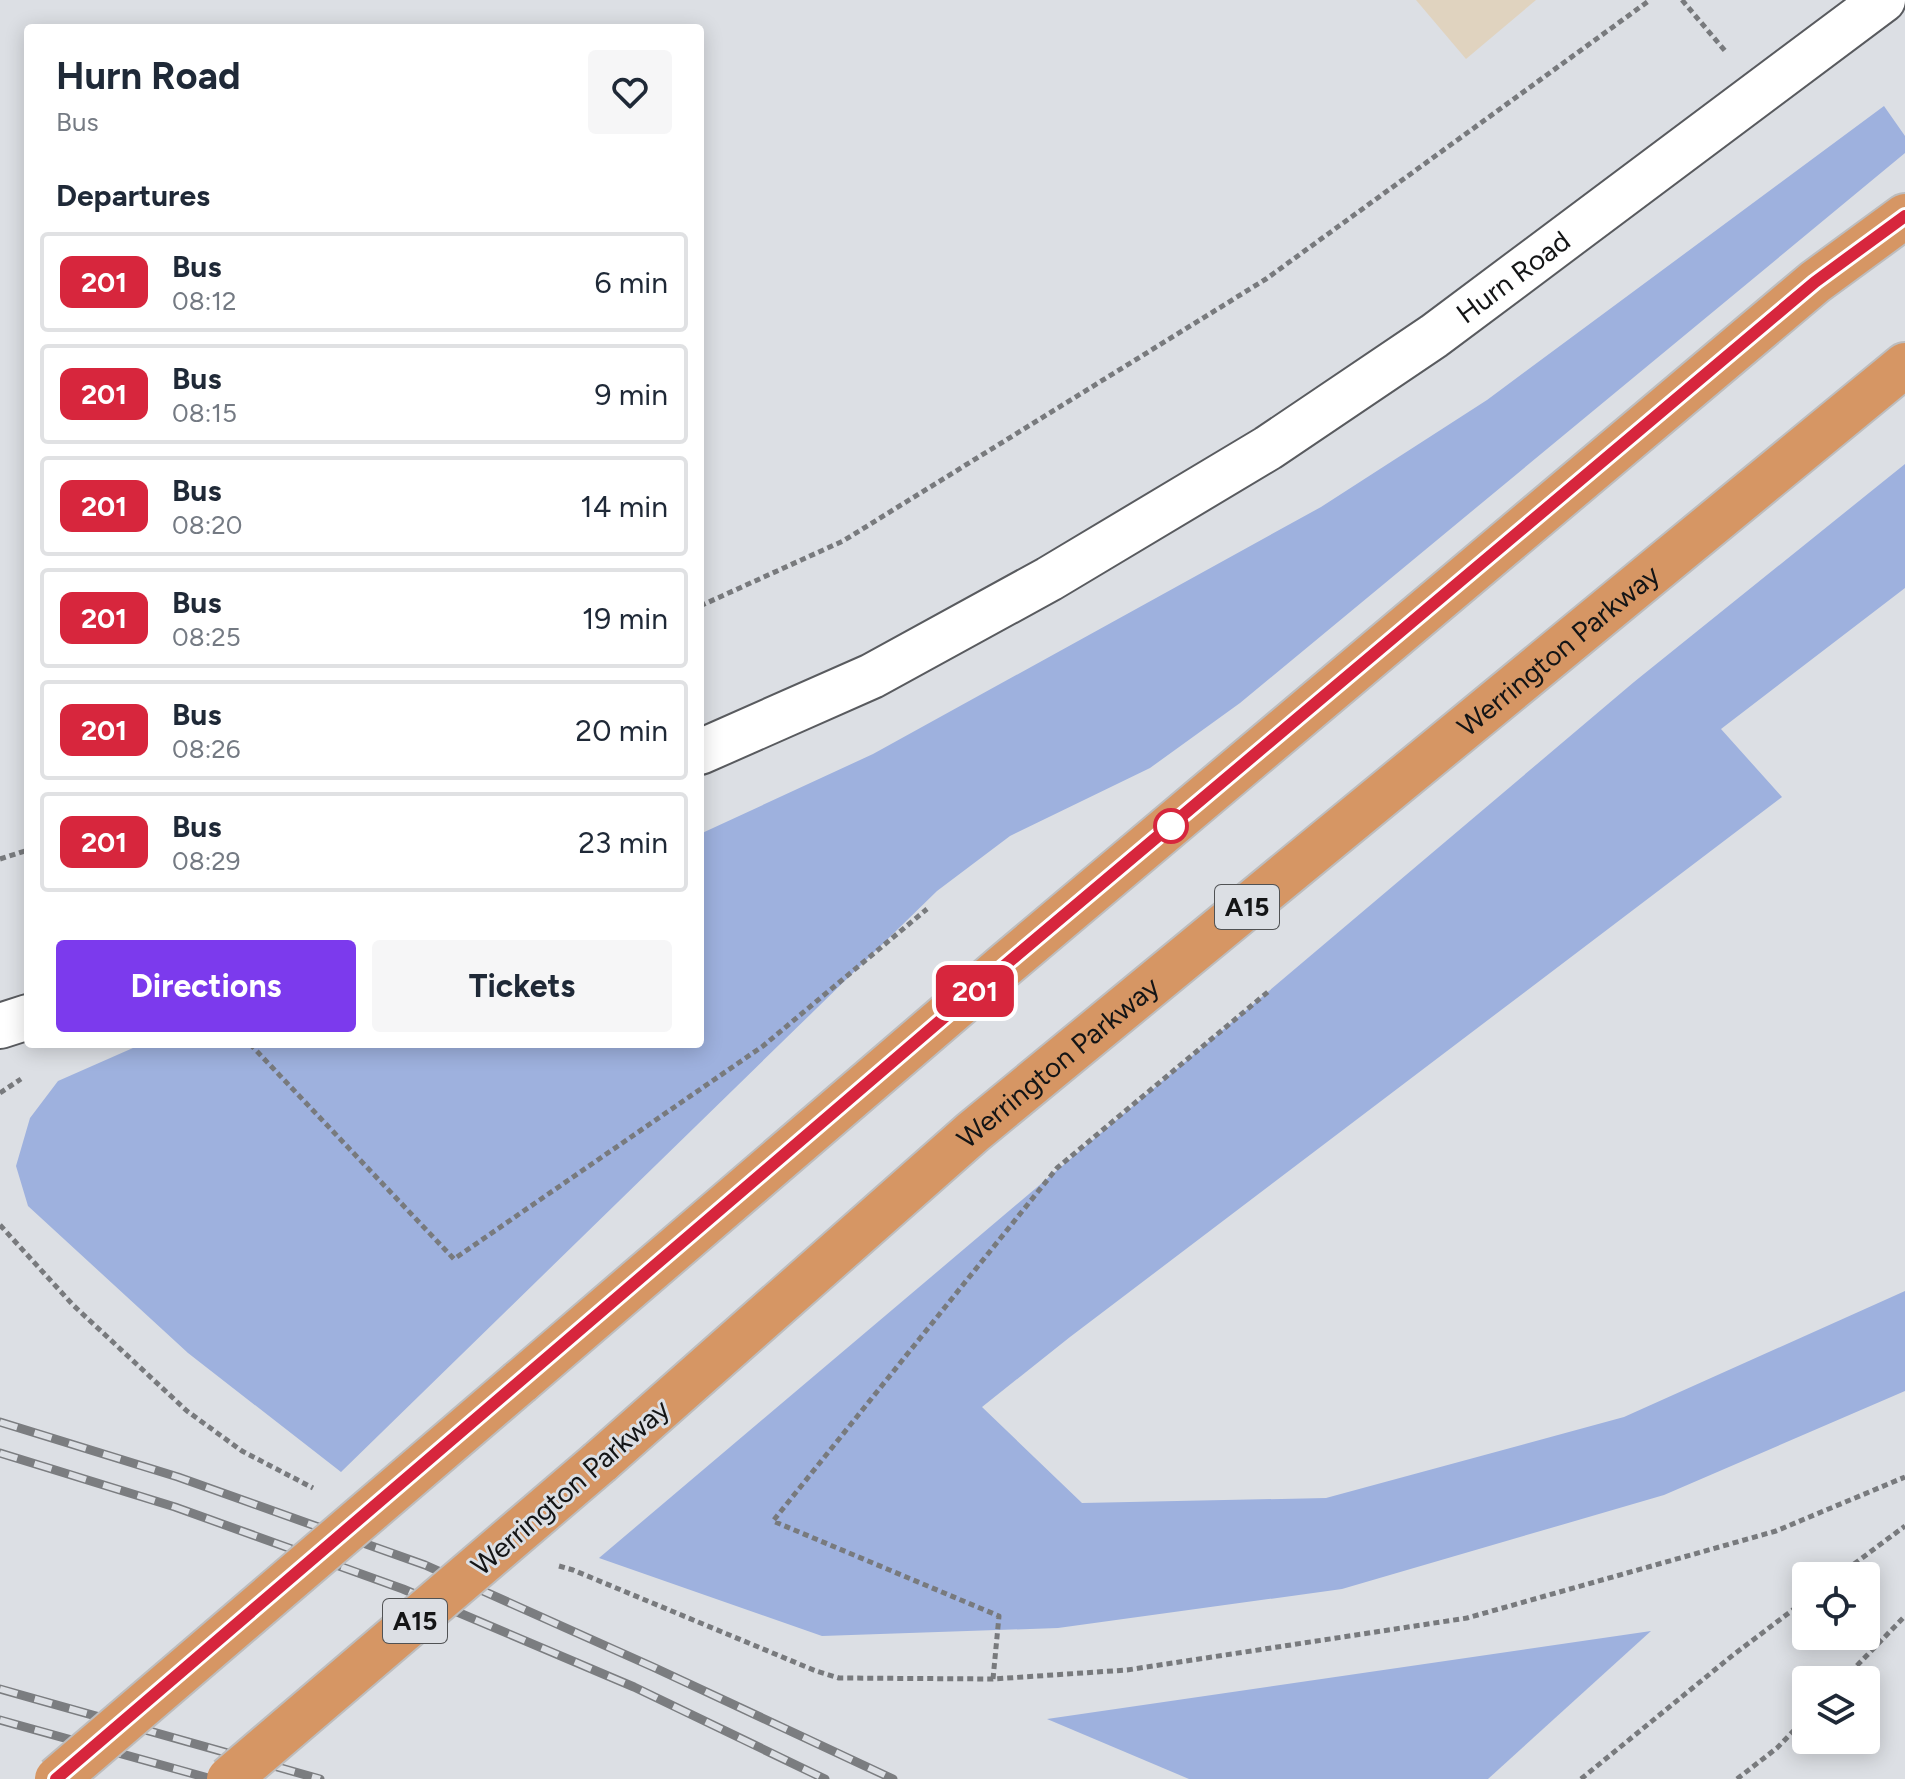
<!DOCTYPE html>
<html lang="en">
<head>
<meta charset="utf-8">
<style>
	:root { --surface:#fff; --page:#f6f6f7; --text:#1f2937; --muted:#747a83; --line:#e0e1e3; --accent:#7c3aed }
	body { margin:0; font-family:Figtree,sans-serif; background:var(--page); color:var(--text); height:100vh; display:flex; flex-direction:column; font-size:30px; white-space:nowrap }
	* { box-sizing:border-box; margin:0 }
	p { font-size:26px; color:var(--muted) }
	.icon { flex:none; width:44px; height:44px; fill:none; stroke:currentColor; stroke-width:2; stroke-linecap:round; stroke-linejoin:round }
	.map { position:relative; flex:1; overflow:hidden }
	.sheet { position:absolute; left:24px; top:24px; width:680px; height:1024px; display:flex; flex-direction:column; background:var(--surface); border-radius:8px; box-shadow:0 4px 20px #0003 }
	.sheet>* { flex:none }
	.badge { padding:0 16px; border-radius:12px; font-size:28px; line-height:52px }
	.tools { position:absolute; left:1792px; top:1562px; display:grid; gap:16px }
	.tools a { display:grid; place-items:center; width:88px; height:88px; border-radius:8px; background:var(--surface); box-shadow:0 4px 20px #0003; font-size:40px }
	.map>.badge { position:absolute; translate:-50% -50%; box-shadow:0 0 0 4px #fff }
	h2 { padding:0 32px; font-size:30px; line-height:72px }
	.round { display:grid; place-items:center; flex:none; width:84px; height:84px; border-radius:8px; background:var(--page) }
	.summary { display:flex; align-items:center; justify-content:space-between; height:136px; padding:0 32px }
	h1 { font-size:38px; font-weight:700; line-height:60px }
	.primary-button { display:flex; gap:16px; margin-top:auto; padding:16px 32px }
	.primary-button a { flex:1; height:92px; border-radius:8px; background:var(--accent); color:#fff; font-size:32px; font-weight:700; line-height:92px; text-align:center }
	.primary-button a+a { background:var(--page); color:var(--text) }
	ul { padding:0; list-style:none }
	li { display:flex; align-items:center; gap:24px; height:100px; margin:0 16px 12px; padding:0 16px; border:4px solid var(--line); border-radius:8px }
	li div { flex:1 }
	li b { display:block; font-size:30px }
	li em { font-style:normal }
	li .badge { min-width:88px; font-weight:700; text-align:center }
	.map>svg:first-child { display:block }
	.commercial { fill:#e0d3bf }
	.green { fill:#9eb1de }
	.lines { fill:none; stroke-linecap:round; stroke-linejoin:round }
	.minor-casing { stroke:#595b5f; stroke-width:48 }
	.trunk-casing { stroke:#bdbdbe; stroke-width:48 }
	.path { stroke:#787a7d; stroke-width:5; stroke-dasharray:6 4; stroke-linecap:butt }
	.minor { stroke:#fff; stroke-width:44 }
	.trunk { stroke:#d69664; stroke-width:44 }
	.rail-casing { stroke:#7b7d80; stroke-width:9 }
	.rail { stroke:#dcdfe4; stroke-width:6; stroke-dasharray:18; stroke-linecap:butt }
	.trunk-bridge-casing { stroke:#bdbdbe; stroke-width:48; stroke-linecap:butt }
	.trunk-bridge { stroke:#d69664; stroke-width:44 }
	.line-casing { stroke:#fff; stroke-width:18 }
	.line { stroke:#d7263d; stroke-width:12 }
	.stop-dot { fill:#fff; stroke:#d7263d; stroke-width:4 }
	.labels { text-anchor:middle; stroke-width:6; stroke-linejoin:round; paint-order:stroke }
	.shield { fill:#dcdfe4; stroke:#505254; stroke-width:2 }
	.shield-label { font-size:26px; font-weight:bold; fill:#141516 }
	.street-label { font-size:28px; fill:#141516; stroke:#dcdfe4 }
</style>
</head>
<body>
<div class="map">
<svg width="1905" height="1779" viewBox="0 0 1905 1779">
	<rect width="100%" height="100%" fill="#dcdfe4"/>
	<polygon class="commercial" points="1416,0 1536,0 1466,59"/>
	<g class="green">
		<polygon points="1884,106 1905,136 1905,153 1240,703 1150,768 1010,836 937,891 341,1472 188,1353 28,1206 16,1166 30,1118 58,1081 142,1044 700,1044 700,834 873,754 1321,507 1487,400"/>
		<polygon points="1905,464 1905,588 1721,729 1782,797 1070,1337 982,1407 1082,1503 1326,1498 1624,1417 1905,1291 1905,1391 1664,1495 1342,1589 1058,1628 822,1636 599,1558 1634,682"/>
		<polygon points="1651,1631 1488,1779 1189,1779 1047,1719"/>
	</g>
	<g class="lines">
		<g class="minor-casing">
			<g id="minor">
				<path id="s1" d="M700 752 872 676 1049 579 1268 448 1434 336 1883 0"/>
				<polyline points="0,1026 28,1017"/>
			</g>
		</g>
		<g class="trunk-casing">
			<g id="trunk">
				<polyline points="520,1382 1004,966 1815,282 1905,216"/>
				<path id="s2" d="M600 1462 973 1132 1905 365"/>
			</g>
		</g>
		<g class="path">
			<polyline points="1682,0 1726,52"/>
			<polyline points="700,606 843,541 1266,279 1650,0"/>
			<polyline points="0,859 28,850"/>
			<polyline points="250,1044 454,1259 763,1046 927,909"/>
			<polyline points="0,1093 21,1079"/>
			<polyline points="0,1225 73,1305 187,1411 242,1451 313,1488"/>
			<polyline points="559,1566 573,1570 816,1671 839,1678 993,1679 1127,1670 1467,1618 1776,1531 1905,1477"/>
			<polyline points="1838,1576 1905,1526"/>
			<polyline points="993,1679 999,1616 773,1521 1057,1168 1269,991"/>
			<polyline points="1843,1680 1905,1616"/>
			<polyline points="1581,1779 1733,1655 1806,1600"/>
			<polyline points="1737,1779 1777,1748 1806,1718"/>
		</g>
		<use href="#minor" class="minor"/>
		<use href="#trunk" class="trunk"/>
		<g class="rail-casing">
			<g id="rail">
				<polyline points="0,1422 178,1477 425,1565 653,1667 893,1779"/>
				<polyline points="0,1453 175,1507 403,1589 634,1687 825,1779"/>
				<polyline points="0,1689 320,1779"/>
				<polyline points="0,1720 212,1779"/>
			</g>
		</g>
		<use href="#rail" class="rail"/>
		<g class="trunk-bridge-casing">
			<g id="trunk-bridge">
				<polyline points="57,1779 520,1382"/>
				<polyline points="229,1779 600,1462"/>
			</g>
		</g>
		<use href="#trunk-bridge" class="trunk-bridge"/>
	</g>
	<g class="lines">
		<g class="line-casing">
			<polyline id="line" points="56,1779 1004,966 1815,282 1905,216"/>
		</g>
		<use href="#line" class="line"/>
	</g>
	<circle class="stop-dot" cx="1171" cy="826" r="16"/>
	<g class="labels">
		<g class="shield">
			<rect x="1215" y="885" width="64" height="44" rx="6"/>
			<rect x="383" y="1599" width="64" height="44" rx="6"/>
		</g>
		<g class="shield-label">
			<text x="1247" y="916">A15</text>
			<text x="415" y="1630">A15</text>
		</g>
		<g class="street-label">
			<text dy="10" stroke="none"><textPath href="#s1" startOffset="944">Hurn Road</textPath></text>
			<text dy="10" stroke="none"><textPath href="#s2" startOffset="1256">Werrington Parkway</textPath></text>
			<text dy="10" stroke="none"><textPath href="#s2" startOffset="608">Werrington Parkway</textPath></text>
			<text transform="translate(570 1487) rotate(-41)" y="10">Werrington Parkway</text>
		</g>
	</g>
</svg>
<div class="tools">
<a><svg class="icon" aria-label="locate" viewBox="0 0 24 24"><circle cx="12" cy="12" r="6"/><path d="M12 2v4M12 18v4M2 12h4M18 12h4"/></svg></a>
<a><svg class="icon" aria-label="layers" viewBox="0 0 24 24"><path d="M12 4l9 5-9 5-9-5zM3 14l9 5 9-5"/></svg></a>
</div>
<b class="badge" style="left:975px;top:991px;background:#d7263d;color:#fff">201</b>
<section class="sheet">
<div class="summary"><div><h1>Hurn Road</h1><p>Bus</p></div><a class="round"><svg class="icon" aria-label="heart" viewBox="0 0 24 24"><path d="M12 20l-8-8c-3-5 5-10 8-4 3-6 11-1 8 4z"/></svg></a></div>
<h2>Departures</h2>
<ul>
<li><span class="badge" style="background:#d7263d;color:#fff">201</span><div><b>Bus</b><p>08:12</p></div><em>6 min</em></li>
<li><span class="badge" style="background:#d7263d;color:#fff">201</span><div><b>Bus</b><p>08:15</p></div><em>9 min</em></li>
<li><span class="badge" style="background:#d7263d;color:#fff">201</span><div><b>Bus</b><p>08:20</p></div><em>14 min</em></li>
<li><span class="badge" style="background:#d7263d;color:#fff">201</span><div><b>Bus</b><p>08:25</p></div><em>19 min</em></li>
<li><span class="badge" style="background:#d7263d;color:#fff">201</span><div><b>Bus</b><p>08:26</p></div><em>20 min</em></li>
<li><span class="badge" style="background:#d7263d;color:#fff">201</span><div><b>Bus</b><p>08:29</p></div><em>23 min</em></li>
</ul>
<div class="primary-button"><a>Directions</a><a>Tickets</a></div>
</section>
</div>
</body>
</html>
